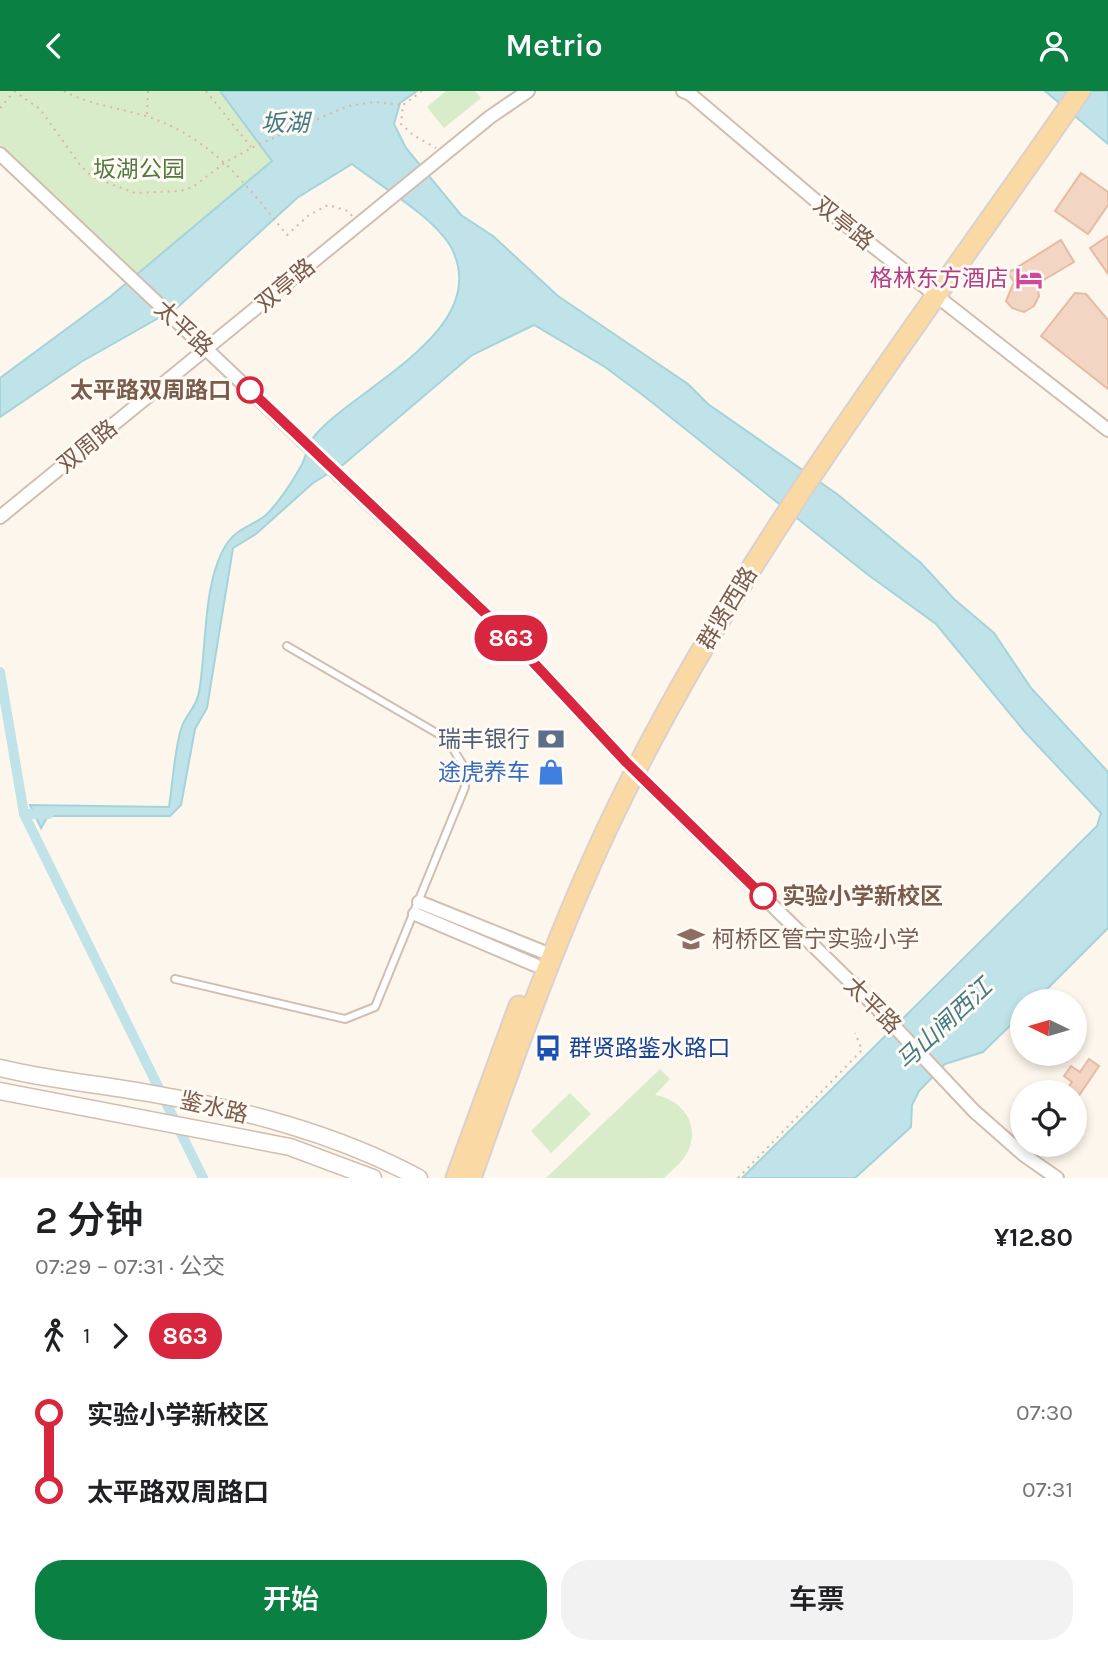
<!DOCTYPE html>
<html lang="zh">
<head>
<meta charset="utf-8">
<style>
	:root { --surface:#fff; --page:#f2f2f2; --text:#202124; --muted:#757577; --accent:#0b8043 }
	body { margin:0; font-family:Karla,"Noto Sans SC",sans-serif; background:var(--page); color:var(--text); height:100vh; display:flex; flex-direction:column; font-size:26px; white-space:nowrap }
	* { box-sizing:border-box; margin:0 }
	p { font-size:23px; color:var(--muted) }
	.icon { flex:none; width:38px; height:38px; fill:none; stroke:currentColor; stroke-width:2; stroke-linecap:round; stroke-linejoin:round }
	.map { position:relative; height:1087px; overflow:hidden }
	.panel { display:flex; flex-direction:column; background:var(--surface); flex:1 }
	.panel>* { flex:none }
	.badge { padding:0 14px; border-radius:23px; font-size:24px; line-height:46px }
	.needle { width:46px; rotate:275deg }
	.fabs { position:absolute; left:1010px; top:898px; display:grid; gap:14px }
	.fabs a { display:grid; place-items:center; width:77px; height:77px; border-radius:50%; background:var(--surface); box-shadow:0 4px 10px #0003; font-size:35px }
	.map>.badge { position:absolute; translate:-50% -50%; box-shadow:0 0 0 4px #fff }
	.legs { display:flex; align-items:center; gap:10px; height:77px; padding:0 35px; font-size:23px }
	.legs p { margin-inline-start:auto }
	.overview { display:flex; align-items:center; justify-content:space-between; height:119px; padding:0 35px }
	h1 { font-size:38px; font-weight:600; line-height:52px }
	.cta { display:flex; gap:14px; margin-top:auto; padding:14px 35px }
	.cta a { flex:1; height:80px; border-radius:28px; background:var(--accent); color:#fff; font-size:28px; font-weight:600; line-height:80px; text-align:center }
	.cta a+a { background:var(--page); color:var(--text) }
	ul { padding:0 35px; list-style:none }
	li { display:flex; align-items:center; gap:24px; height:77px; font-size:26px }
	li i { display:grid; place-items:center; width:10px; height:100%; margin:0 9px; background:currentColor }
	li i::after { content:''; width:18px; height:18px; margin:-9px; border:5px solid; border-radius:50%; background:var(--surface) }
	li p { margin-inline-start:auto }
	li:first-child i { background:linear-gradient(#0000 50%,currentColor 0) }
	li:last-child i { background:linear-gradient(currentColor 50%,#0000 0) }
	header { display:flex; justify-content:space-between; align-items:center; height:91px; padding:0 35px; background:var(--accent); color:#fff; font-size:32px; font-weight:600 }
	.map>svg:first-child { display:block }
	.green { fill:#d8ecc9 }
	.water { fill:#bfe3e8; stroke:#a5d3da; stroke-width:2 }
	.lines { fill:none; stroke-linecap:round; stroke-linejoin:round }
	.canal { stroke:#bfe3e8; stroke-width:10 }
	.building { fill:#f3d5c3; stroke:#e6bba3; stroke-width:2 }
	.service-casing { stroke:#d1beb0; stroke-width:10 }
	.minor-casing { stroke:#d1beb0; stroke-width:16 }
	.tertiary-casing { stroke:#d1beb0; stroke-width:19 }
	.primary-casing { stroke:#dad1cd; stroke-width:23 }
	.path { stroke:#d9b8a5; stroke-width:2; stroke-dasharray:2 5; stroke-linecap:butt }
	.service { stroke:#fff; stroke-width:6 }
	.minor { stroke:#fff; stroke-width:12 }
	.tertiary { stroke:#fff; stroke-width:16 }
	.primary { stroke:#fbd9a5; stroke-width:19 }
	.line-1-casing { stroke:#fff; stroke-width:16 }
	.line-1 { stroke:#d7263d; stroke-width:10 }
	.stop-1-dot { fill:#fff; stroke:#d7263d; stroke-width:3.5 }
	.labels { text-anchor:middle; stroke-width:6; stroke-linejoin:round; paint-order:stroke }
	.park-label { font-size:23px; fill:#537a41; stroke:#fffaf3 }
	.street-label { font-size:23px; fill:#7a5c4d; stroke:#fffaf3 }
	.hotel-label { font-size:23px; fill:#b23c85; stroke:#fffaf3; text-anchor:end }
	.stop-label { font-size:23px; font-weight:bold; fill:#7a5c4d; stroke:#fffaf3; text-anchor:end }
	.service-label { font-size:23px; fill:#4e5e75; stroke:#fffaf3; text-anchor:end }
	.shop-label { font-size:23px; fill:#366cbe; stroke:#fffaf3; text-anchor:end }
	.education-label { font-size:23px; fill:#785e54; stroke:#fffaf3; text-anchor:start }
	.transit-label { font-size:23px; fill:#164399; stroke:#fffaf3; text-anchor:start }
	.water-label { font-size:24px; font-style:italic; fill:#437c86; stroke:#fffaf3 }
</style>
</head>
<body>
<header><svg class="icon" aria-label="back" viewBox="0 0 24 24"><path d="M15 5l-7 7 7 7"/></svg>Metrio<svg class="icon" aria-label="person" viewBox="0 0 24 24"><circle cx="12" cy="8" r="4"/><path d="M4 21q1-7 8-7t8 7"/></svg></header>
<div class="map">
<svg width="1108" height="1087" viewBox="0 0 1108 1087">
	<rect width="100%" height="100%" fill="#fdf6ec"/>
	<g class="green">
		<polygon points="0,0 220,0 272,70 137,184 0,54"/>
		<polygon points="446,0 475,0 481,7 444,37 427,16"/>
		<path d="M660 978 670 988 655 1004C682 1008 702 1035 687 1062 682 1072 672 1079 664 1087H546Z"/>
		<polygon points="570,1002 591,1023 551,1062 531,1040"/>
	</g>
	<g class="water">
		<path d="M220 0H417L400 12 394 33 406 57 461 124 493 145 558 205 688 293 708 313 837 403 921 472 954 508 994 542 1031 597 1108 681V837L1035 910H1022V923L983 961 945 973 919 1000 912 1014 911 1036 855 1087H742L1097 735 1101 722 1025 641 936 533 867 483 644 305 605 276 534 234 472 264 344 373 313 392 256 443 233 457 207 617 195 638 181 714 170 725H48L41 737 30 714 169 716C173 691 174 662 181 638 185 624 197 616 199 601 207 558 202 488 228 451 238 437 254 434 266 424 278 412 292 391 300 377 306 367 308 352 316 343 357 296 492 239 452 158 436 127 380 95 352 73L297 107 178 216 81 271 0 326V287L111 205 272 70Z"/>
		<polygon points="1045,0 1108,0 1108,53"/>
	</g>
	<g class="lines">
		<g class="canal">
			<polyline points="0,581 24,723 203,1087"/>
			<polyline points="24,723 49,723"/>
		</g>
	</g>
	<g class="building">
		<polygon points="1081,82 1108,101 1108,114 1088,143 1055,120"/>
		<polygon points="1108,145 1108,183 1090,157"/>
		<polygon points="1061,149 1074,171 1037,193 1039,205 1034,215 1024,221 1012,217 1006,210 1014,191 1008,182"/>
		<polygon points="1075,202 1086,203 1108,229 1108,298 1041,245"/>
		<polygon points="1089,968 1099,975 1074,1012 1074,1001 1065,1001 1072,991 1064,985 1071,975 1080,981"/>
	</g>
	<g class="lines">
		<g class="service-casing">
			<polyline id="service" points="175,888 345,928 375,916 465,696 463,674 447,648 287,555"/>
		</g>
		<g class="minor-casing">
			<g id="minor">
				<polyline points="683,0 690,3 828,120 1108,339"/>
				<polyline points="0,63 505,541 626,671 876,916 974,1020 1024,1064 1057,1087"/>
				<polyline points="0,426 490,26 528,0"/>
				<polyline points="419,811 541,860"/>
				<polyline points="415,823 535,874"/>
			</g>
		</g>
		<g class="tertiary-casing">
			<g id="tertiary">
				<path d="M0 977C49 989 98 993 148 1002 241 1018 335 1042 419 1087"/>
				<polyline points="0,1000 290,1056 373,1087"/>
			</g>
		</g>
		<g class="primary-casing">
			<g id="primary">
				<polyline points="456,1087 519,915"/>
				<path d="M471 1087C520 948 568 810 636 679 759 438 927 222 1080 0"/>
			</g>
		</g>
		<g class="path">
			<polyline points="14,0 40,18 80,74 92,86 135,102 180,100 193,96 226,71 257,54 348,15 374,11 403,14"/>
			<path d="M64 0C90 14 119 17 146 25 212 47 245 92 287 144L309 124 328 114 348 120 352 125"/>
			<polyline points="206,0 251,56"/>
			<polyline points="422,0 403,14 401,33 413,44 436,57"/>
			<polyline points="0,17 13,2"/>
			<polyline points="147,23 148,0"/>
			<polyline points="738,1087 862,959 855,942"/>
		</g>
		<use href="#service" class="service"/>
		<use href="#minor" class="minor"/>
		<use href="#tertiary" class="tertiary"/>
		<use href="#primary" class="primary"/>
	</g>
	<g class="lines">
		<g class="line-1-casing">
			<polyline id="line-1" points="250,299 505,541 626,671 763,805"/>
		</g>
		<use href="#line-1" class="line-1"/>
	</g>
	<defs>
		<g id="hotel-bare" transform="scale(2.1)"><path d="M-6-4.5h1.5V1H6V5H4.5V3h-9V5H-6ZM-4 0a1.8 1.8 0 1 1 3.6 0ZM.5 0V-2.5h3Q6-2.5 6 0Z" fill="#d1479c" stroke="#fffaf3" stroke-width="2.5" paint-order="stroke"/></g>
		<g id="bank-bare" transform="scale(2.1)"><path d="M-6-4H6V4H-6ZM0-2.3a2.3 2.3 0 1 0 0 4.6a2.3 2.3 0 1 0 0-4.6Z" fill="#5c6f8a" stroke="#fffaf3" stroke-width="2.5" paint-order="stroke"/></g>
		<g id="shop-bare" transform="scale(2.1)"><path d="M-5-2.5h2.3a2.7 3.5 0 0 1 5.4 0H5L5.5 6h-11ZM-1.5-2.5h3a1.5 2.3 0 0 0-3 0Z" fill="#3f7fe0" stroke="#fffaf3" stroke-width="2.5" paint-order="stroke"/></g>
		<g id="school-bare" transform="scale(2.1)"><path d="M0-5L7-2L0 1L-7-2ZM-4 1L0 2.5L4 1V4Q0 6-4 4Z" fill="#8d6e63" stroke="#fffaf3" stroke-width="2.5" paint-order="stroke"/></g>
		<g id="bus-bare" transform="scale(2.1)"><path d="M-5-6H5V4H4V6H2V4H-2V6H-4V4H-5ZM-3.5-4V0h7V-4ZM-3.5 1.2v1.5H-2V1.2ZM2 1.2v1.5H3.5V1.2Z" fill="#1a4fb4" stroke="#fffaf3" stroke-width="2.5" paint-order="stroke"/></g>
	</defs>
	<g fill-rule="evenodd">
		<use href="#hotel-bare" x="1029" y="187"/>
		<use href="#bank-bare" x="551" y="648"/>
		<use href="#shop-bare" x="551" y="681"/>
		<use href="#school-bare" x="691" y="848"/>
		<use href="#bus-bare" x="548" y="957"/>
	</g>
	<g class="stop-1-dot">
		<circle cx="250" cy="299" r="12"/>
		<circle cx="763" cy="805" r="12"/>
	</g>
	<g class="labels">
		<g class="park-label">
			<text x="139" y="86">坂湖公园</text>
		</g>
		<g class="street-label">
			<text transform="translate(844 132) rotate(39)" y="8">双亭路</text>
			<text transform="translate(285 194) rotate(-40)" y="8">双亭路</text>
			<text transform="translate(184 237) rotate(43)" y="8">太平路</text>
			<text transform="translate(87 355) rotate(-39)" y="8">双周路</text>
			<text transform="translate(727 517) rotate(-59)" y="8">群贤西路</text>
			<text transform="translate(873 914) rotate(45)" y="8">太平路</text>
			<text transform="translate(214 1016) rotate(13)" y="8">鉴水路</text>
		</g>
		<g class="hotel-label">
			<text x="1008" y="195">格林东方酒店</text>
		</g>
		<g class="stop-label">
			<text x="231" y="307">太平路双周路口</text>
			<text x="782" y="813" text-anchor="start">实验小学新校区</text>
		</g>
		<g class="service-label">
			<text x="530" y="656">瑞丰银行</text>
		</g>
		<g class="shop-label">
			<text x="530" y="689">途虎养车</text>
		</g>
		<g class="education-label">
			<text x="712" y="856">柯桥区管宁实验小学</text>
		</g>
		<g class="transit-label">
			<text x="569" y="965">群贤路鉴水路口</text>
		</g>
		<g class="water-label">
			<text x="285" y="40">坂湖</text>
			<text transform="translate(944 933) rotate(-43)" y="8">马山闸西江</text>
		</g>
	</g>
</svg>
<div class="fabs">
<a><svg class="needle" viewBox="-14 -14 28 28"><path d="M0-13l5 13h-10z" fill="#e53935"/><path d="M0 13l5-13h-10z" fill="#757577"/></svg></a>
<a><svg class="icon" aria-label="locate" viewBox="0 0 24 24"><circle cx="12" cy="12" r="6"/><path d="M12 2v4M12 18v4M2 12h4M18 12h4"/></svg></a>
</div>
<b class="badge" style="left:511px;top:547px;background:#d7263d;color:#fff">863</b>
</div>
<section class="panel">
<div class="overview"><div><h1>2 分钟</h1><p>07:29 – 07:31 · 公交</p></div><b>¥12.80</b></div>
<div class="legs"><svg class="icon" aria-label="walk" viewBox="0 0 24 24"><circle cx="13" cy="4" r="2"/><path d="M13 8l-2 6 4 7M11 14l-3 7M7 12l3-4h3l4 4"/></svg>1<svg class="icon" aria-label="forward" viewBox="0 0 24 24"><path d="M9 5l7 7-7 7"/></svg><b class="badge" style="background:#d7263d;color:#fff">863</b></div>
<ul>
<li><i style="color:#d7263d"></i><b>实验小学新校区</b><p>07:30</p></li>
<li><i style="color:#d7263d"></i><b>太平路双周路口</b><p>07:31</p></li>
</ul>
<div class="cta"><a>开始</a><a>车票</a></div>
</section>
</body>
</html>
